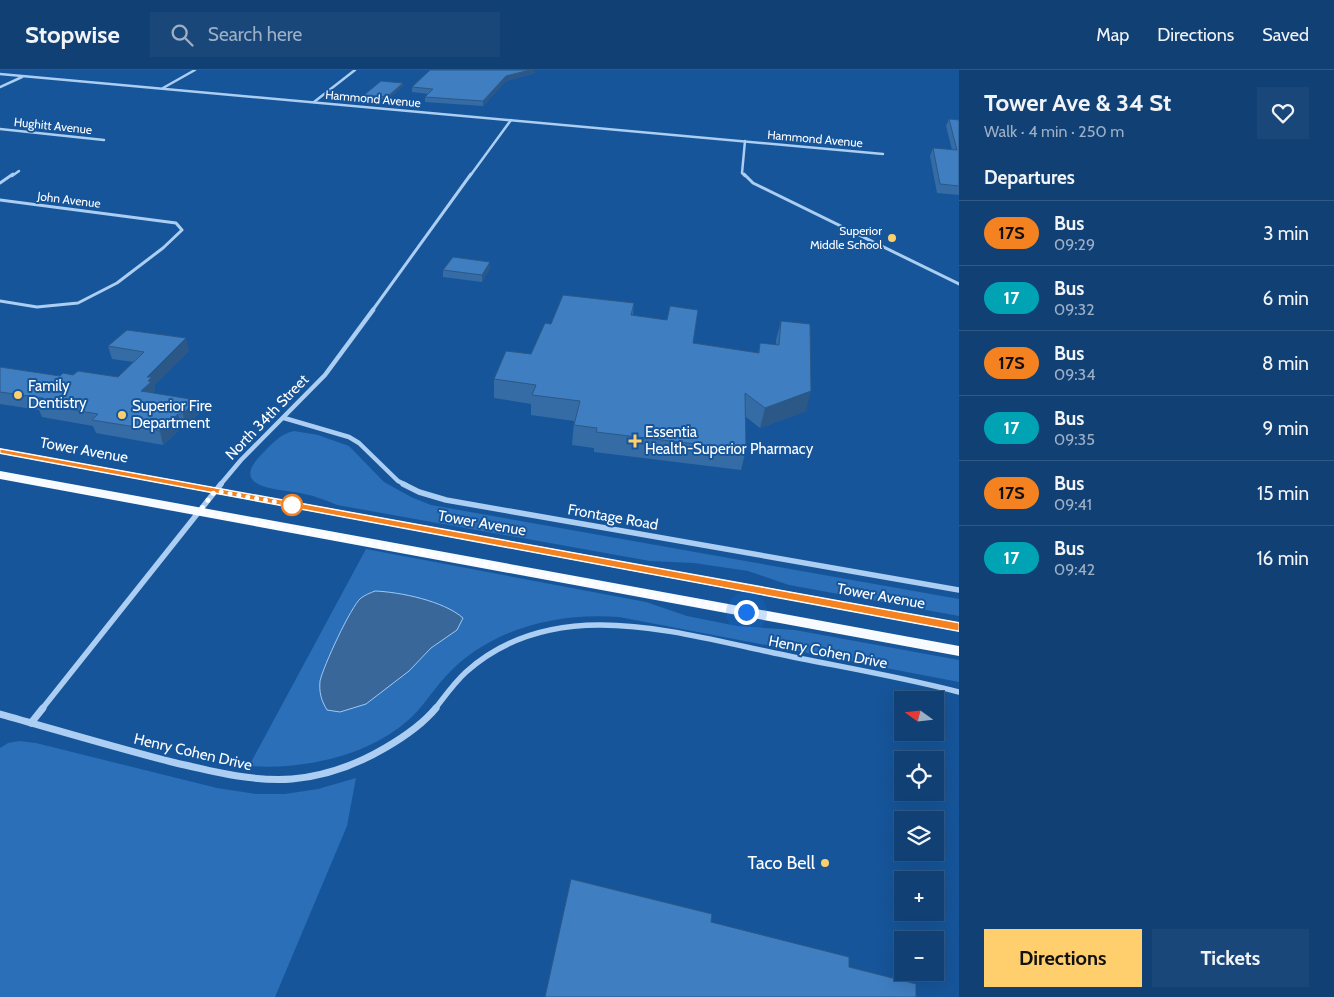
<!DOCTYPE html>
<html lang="en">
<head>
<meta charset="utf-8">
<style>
	:root { --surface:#104074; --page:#194779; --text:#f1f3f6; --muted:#9cafc5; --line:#305986; --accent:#ffcf6d }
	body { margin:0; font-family:Cabin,sans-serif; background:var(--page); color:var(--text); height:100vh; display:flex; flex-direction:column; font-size:19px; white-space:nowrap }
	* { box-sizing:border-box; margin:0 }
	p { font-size:16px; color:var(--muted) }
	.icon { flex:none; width:28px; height:28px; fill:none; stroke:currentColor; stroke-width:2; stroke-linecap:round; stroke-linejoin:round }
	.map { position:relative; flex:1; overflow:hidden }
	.side { display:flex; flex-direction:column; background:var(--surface); width:375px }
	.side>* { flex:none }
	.badge { padding:0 10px; border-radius:16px; font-size:18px; line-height:32px }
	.needle { width:32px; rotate:285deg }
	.buttons { position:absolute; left:894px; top:621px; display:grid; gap:10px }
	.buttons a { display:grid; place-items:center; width:50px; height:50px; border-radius:0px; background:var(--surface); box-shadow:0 5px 20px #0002,0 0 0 1px var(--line); font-size:25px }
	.you { position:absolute; width:25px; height:25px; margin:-12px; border:4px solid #fff; border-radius:50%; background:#1a73e8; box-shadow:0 0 0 8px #1a73e833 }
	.map>.badge { position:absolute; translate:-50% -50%; box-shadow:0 0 0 2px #fff }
	h2 { padding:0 25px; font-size:19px; line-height:45px }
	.round { display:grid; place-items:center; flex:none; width:52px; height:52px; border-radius:0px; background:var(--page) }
	.overview { display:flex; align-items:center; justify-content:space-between; height:85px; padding:0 25px }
	h1 { font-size:24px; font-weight:700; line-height:38px }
	.primary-button { display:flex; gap:10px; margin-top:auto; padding:10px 25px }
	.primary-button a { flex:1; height:58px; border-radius:0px; background:var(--accent); color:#111; font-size:20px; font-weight:700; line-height:58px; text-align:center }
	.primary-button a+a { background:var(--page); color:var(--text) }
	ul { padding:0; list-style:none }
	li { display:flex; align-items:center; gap:15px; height:65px; padding:0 25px; border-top:1px solid var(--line) }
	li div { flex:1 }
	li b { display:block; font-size:19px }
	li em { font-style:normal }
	li .badge { min-width:55px; font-weight:700; text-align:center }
	header { display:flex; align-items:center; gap:30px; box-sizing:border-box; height:70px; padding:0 25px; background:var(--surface); border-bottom:1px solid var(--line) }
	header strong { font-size:24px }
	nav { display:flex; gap:28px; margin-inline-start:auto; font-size:18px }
	.search { width:350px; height:45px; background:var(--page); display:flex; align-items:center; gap:12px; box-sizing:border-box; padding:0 18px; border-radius:0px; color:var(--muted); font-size:19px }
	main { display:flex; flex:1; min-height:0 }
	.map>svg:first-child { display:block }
	.green { fill:#2a6fb8 }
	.water { fill:#3a6799; stroke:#9ec9f5 }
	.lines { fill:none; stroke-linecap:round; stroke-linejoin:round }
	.minor-far4 { stroke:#abcef2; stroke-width:2.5 }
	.minor-far3 { stroke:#abcef2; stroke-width:3 }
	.minor-far2 { stroke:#abcef2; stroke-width:4.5 }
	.minor-far1 { stroke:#abcef2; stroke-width:5.5 }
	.minor { stroke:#abcef2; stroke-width:7 }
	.primary { fill:#f7faff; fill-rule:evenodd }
	.wall { fill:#366ca6 }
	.shaded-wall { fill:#2c5887 }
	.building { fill:#3f7ec1; stroke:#2c5887 }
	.line { fill:#f58220; stroke:#fff }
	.walk { stroke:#fff; stroke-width:5; stroke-dasharray:0 9 }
	.poi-dot { fill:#ffcf6d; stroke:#16559a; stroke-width:2 }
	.stop-dot { fill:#fff; stroke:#f58220; stroke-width:2.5 }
	.labels { text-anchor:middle; stroke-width:4; stroke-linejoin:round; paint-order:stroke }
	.far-street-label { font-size:12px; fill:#fff; stroke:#16559a }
	.far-poi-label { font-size:12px; fill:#fff; stroke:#16559a; text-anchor:end }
	.poi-label { font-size:15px; fill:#fff; stroke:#16559a; text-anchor:start }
	.street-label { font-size:15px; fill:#fff; stroke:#16559a }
	.near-poi-label { font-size:18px; fill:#fff; stroke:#16559a; text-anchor:end }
</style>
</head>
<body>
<header>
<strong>Stopwise</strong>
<div class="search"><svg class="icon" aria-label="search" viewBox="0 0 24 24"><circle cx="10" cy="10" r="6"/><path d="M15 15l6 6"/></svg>Search here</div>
<nav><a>Map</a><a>Directions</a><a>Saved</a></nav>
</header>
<main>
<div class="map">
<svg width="959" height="927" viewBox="0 0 959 927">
	<rect width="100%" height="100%" fill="#16559a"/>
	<g class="green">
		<path d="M294 361 318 365 349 376 384 412 411 427 431 435 959 529V546L789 515 748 501 694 493 650 491 337 435C326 430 315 426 304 424 283 419 228 420 260 386 270 376 279 364 294 361Z"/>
		<path d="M366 479 646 532 687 546 737 556 795 560 959 590V612L619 547C557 542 489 559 446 606 432 621 422 639 406 652 365 687 301 700 249 696Z"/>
		<polygon points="19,671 36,673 217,718 256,724 285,724 318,719 356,708 347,756 275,927 0,927 0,678 8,673"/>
	</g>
	<path class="water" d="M375 521C400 522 444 531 463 548L457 560 431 578 409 601 366 634 340 642 327 640C321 630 319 622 320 611 323 597 351 536 361 528 365 525 370 523 375 521Z"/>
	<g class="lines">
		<g class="minor-far4">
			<polyline points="0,4 883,84"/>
			<polyline points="0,17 22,7"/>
			<polyline points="163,18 195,0"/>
			<polyline points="314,32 355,0"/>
			<polyline points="0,59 104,70"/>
			<polyline points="745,71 742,103 745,106"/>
			<polyline points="12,106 19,101"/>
			<polyline points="470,106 511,50"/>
		</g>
		<g class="minor-far3">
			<polyline points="744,104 753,113 959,214"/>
			<polyline points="0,113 13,104"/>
			<polyline points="0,130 176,153 182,160 163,178 117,213 78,233 37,237 0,231"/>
			<polyline points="372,241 471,104"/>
		</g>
		<g class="minor-far2">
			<polyline points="284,348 349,367 359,373 398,411 406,415"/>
			<polyline points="220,415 241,390 325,305 373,240"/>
		</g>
		<g class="minor-far1">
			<polyline points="403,414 419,422 446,430 959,520"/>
			<polyline points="42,639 221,414"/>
			<path d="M435 639C445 626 454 613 466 602 553 524 674 562 774 583 836 596 898 606 959 622"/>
		</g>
		<g class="minor">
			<path d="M0 644C57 660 114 677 172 692 211 701 252 712 292 709 326 706 356 695 385 678 404 667 422 655 436 638"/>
			<polyline points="31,653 43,638"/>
		</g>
		<g class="primary">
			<polygon points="0,378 959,552 959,562 0,384"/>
			<polygon points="0,401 959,576 959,586 0,409"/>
		</g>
	</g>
	<g class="wall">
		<polygon points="430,0 535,0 535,3 506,11 483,36 425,32 425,27 429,24 412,22 412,17"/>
		<polygon points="404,15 387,30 364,28 364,25"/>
		<polygon points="949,49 959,50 959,125 937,123 930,86 933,78 952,80 946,56"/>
		<polygon points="490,192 490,198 482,212 443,207 443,200"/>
		<polygon points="634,233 633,245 693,273 758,283 760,273 776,275 776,270 781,251 806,341 760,358 746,347 746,380 741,400 594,382 594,378 572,375 574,351 531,345 531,334 494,328 494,309 531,284 551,254"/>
		<polygon points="108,276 189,281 154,315 155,320 153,322 154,323 199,343 186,357 182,357 163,375 96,363 93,356 42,347 39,340 0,334 0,297 60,306 73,305 118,307 134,292 112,289"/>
	</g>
	<g class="shaded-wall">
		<polygon points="530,0 535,0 535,3 506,11 483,36 483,31 506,6"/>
		<polygon points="403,13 404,15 387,30 387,27"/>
		<polygon points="490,192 490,198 482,212 482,205"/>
		<polygon points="186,268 189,281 154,315 155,320 153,322 154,325 141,321 147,307"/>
		<polygon points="811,321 806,341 760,358 765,338"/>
		<polygon points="196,330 199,343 186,357 183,344"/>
		<polygon points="178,344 182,357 163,375 160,361"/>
	</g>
	<g class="building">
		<polygon points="430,0 530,0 506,6 483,31 425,27 433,19 412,17"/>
		<polygon points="381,11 403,13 387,27 364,25"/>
		<polygon points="949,49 959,50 959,116 940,114 933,78 957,80"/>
		<polygon points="453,187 490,192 482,205 443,200"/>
		<polygon points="563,225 634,233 631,245 667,250 670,236 698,240 693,273 759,283 760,273 779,275 781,251 810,254 811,321 765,338 745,323 746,380 596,362 597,358 574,355 580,331 532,325 536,315 494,309 506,281 531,284 545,253 551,254"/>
		<polygon points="127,260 186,268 147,307 152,307 148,311 151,312 141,321 196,330 183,344 178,344 160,361 92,350 98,344 37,334 43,328 0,322 0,297 60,306 63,303 73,305 78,301 118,307 144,282 108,276"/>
		<polygon points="571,809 712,844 711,852 849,887 849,897 916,914 916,927 545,927"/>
	</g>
	<polygon class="line" points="0,379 959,553 959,561 0,383"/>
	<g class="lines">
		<polyline class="walk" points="292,435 215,421 199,442 746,542"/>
	</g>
	<g class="poi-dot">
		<circle cx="892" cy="168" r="5"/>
		<circle cx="18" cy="325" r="5"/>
		<circle cx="122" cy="345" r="5"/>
		<path d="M632.5 363.5h5v5h5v5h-5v5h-5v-5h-5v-5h5z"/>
		<circle cx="825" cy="793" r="5"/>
	</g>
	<circle class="stop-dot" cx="292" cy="435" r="10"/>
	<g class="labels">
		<g class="far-street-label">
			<text transform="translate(373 29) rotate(5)" y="4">Hammond Avenue</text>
			<text transform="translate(53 56) rotate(6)" y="4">Hughitt Avenue</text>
			<text transform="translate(815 69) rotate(5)" y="4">Hammond Avenue</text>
			<text transform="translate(69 130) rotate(7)" y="4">John Avenue</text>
		</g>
		<g class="far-poi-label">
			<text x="882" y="165">Superior<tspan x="882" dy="14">Middle School</tspan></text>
		</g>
		<g class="poi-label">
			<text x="28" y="321">Family<tspan x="28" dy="17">Dentistry</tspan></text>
			<text x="132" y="341">Superior Fire<tspan x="132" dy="17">Department</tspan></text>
			<text x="645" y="367">Essentia<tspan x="645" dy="17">Health-Superior Pharmacy</tspan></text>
		</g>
		<g class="street-label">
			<text transform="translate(267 347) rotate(-46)" y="5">North 34th Street</text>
			<text transform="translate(84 380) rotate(10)" y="5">Tower Avenue</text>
			<text transform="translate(613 447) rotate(10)" y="5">Frontage Road</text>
			<text transform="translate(482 453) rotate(10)" y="5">Tower Avenue</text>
			<text transform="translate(881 526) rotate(10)" y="5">Tower Avenue</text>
			<text transform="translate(828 582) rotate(11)" y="5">Henry Cohen Drive</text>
			<text transform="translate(193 682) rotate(13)" y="5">Henry Cohen Drive</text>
		</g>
		<g class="near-poi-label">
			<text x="815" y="799">Taco Bell</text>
		</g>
	</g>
</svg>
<div class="buttons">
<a><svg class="needle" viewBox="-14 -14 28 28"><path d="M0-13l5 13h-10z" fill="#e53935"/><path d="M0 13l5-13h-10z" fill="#9cafc5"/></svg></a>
<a><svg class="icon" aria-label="locate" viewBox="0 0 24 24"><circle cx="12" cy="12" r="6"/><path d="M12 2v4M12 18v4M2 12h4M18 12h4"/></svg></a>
<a><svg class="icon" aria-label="layers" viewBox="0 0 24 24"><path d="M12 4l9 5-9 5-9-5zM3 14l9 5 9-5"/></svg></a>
<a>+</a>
<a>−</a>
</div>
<div class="you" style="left:746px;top:542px"></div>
</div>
<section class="side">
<div class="overview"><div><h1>Tower Ave &amp; 34 St</h1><p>Walk · 4 min · 250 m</p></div><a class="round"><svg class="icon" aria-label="heart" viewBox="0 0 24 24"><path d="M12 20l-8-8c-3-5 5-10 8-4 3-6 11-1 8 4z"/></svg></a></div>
<h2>Departures</h2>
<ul>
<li><span class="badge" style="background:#f58220;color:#111">17S</span><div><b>Bus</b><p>09:29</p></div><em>3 min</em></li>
<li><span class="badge" style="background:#00a3b4;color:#fff">17</span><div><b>Bus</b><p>09:32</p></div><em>6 min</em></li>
<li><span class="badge" style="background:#f58220;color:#111">17S</span><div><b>Bus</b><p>09:34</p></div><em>8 min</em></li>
<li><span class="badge" style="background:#00a3b4;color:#fff">17</span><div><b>Bus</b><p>09:35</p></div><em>9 min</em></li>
<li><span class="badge" style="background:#f58220;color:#111">17S</span><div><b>Bus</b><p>09:41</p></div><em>15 min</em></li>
<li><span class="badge" style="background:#00a3b4;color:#fff">17</span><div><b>Bus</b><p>09:42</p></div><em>16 min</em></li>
</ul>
<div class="primary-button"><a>Directions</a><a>Tickets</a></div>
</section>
</main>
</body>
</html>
